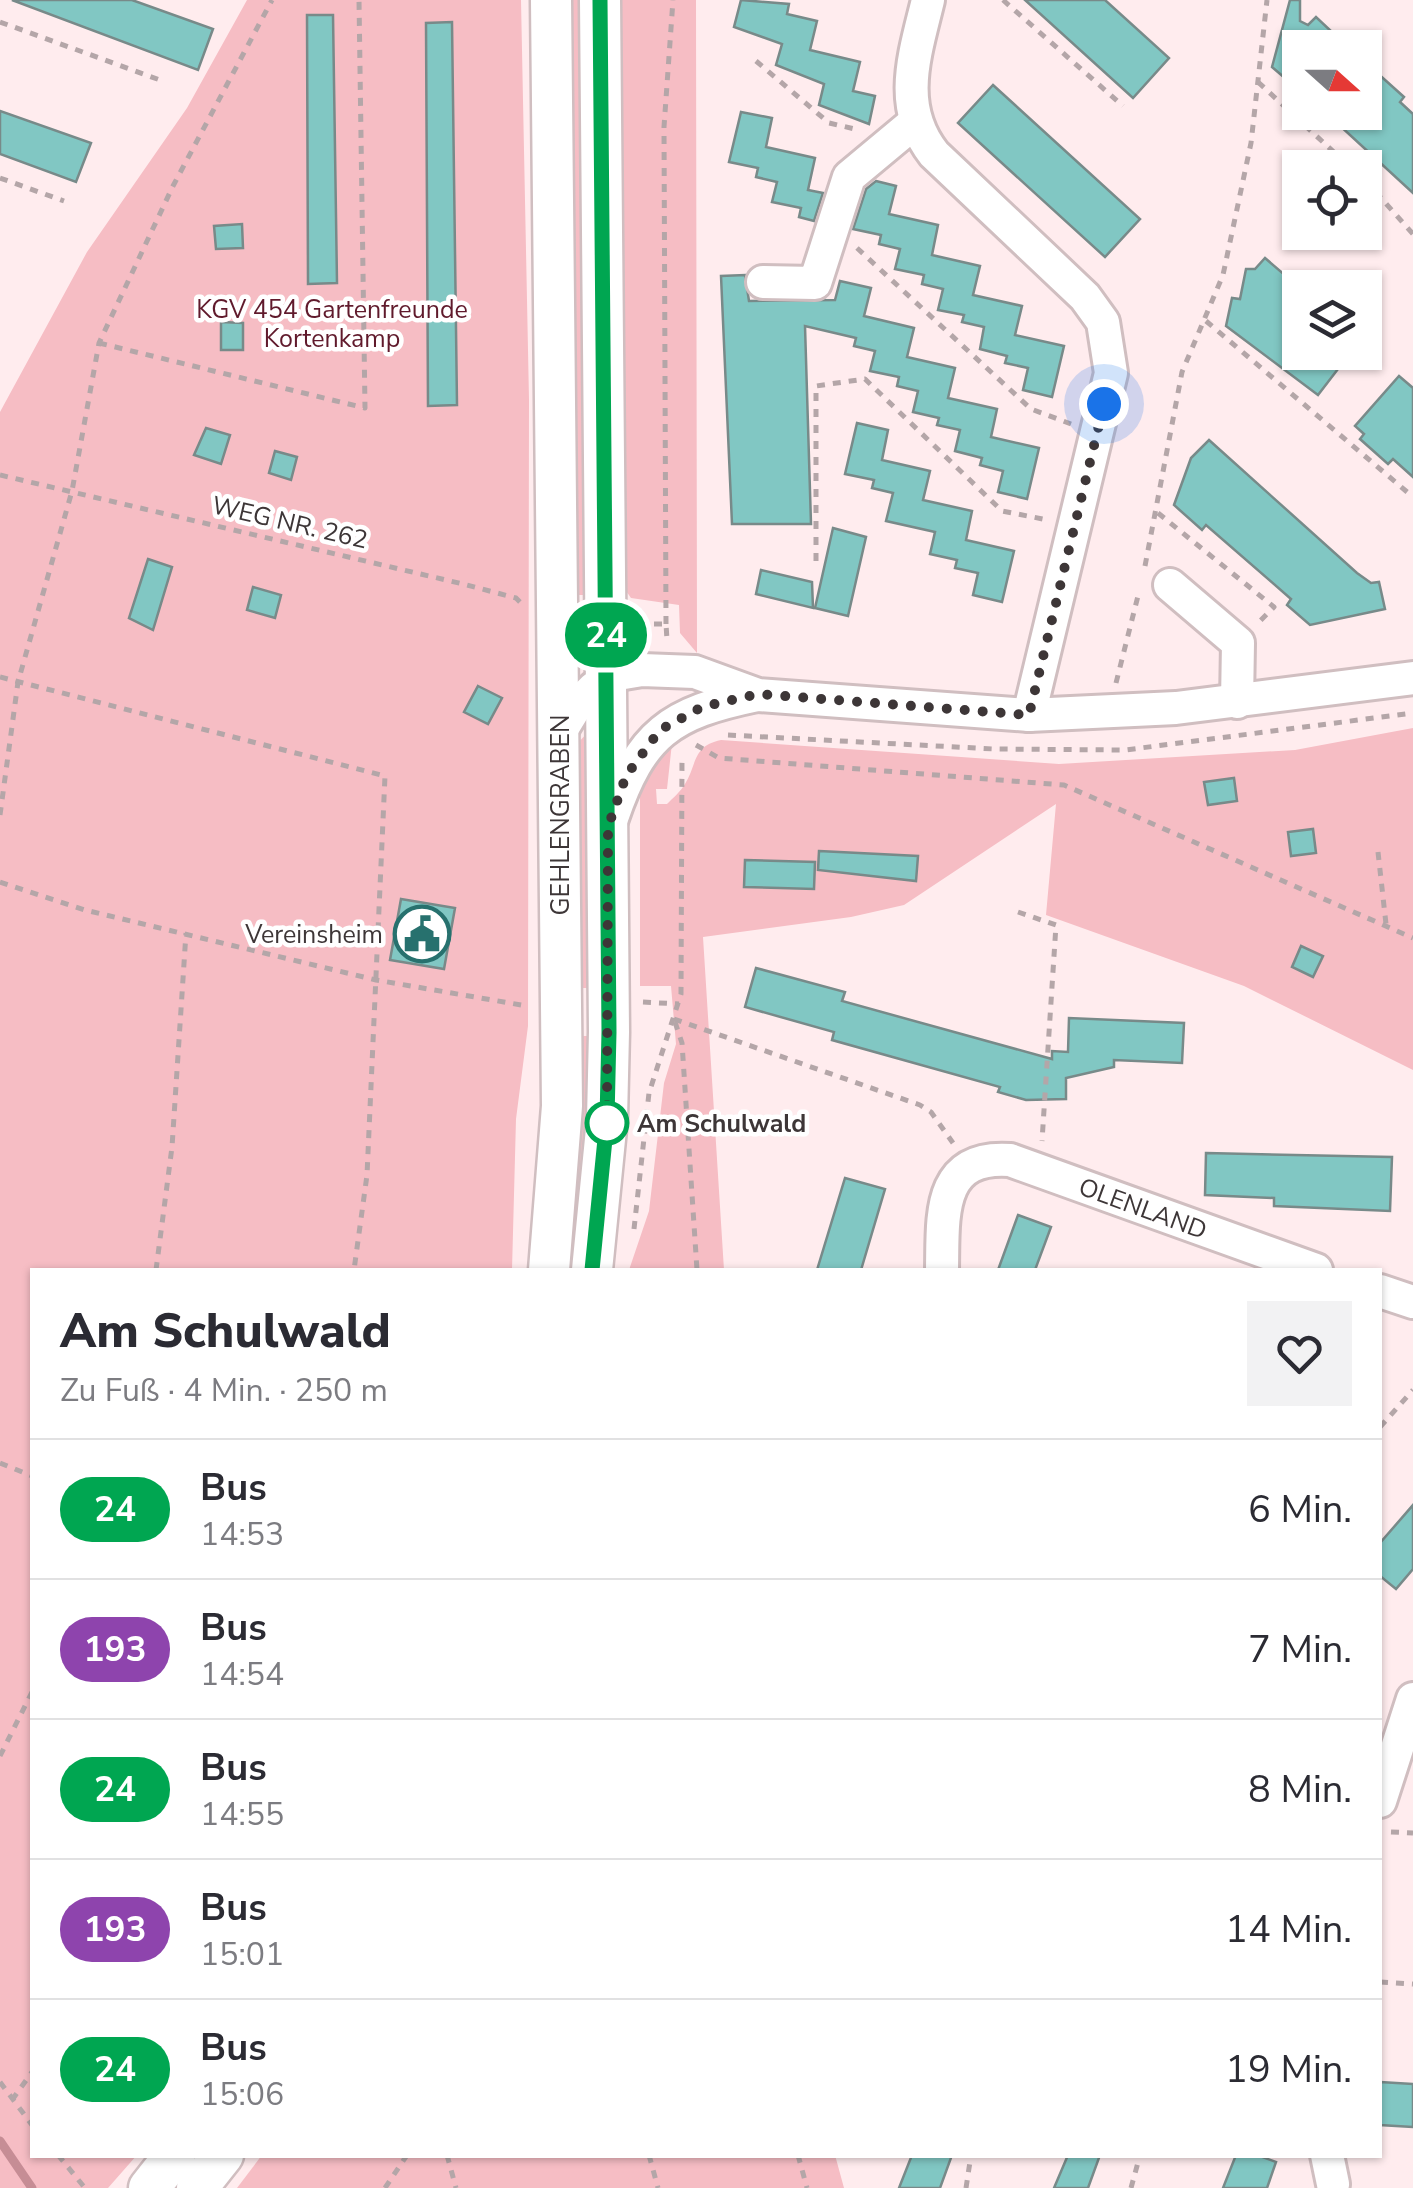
<!DOCTYPE html>
<html lang="de">
<head>
<meta charset="utf-8">
<style>
	:root { --surface:#fff; --page:#f2f2f3; --text:#2b2b33; --muted:#7c7c81; --line:#e1e1e2 }
	body { margin:0; font-family:"Nunito Sans",sans-serif; background:var(--page); color:var(--text); height:100vh; display:flex; flex-direction:column; font-size:38px; white-space:nowrap }
	* { box-sizing:border-box; margin:0 }
	p { font-size:32px; color:var(--muted) }
	.icon { flex:none; width:55px; height:55px; fill:none; stroke:currentColor; stroke-width:2; stroke-linecap:round; stroke-linejoin:round }
	.map { position:relative; flex:1; overflow:hidden }
	.drawer { position:absolute; left:30px; top:1268px; width:1352px; height:890px; display:flex; flex-direction:column; background:var(--surface); border-radius:0px; box-shadow:0 2px 8px #0004 }
	.drawer>* { flex:none }
	.badge { padding:0 20px; border-radius:32px; font-size:35px; line-height:65px }
	.needle { width:65px; rotate:111deg }
	.tools { position:absolute; left:1282px; top:30px; display:grid; gap:20px }
	.tools a { display:grid; place-items:center; width:100px; height:100px; border-radius:0px; background:var(--surface); box-shadow:0 2px 8px #0004; font-size:50px }
	.you { position:absolute; width:50px; height:50px; margin:-25px; border:8px solid #fff; border-radius:50%; background:#1a73e8; box-shadow:0 0 0 15px #1a73e833 }
	.map>.badge { position:absolute; translate:-50% -50%; box-shadow:0 0 0 5px #fff }
	.round { display:grid; place-items:center; flex:none; width:105px; height:105px; border-radius:0px; background:var(--page) }
	.head { display:flex; align-items:center; justify-content:space-between; height:170px; padding:0 30px }
	h1 { font-size:48px; font-weight:800; line-height:75px }
	ul { padding:0; list-style:none }
	li { display:flex; align-items:center; gap:30px; height:140px; padding:0 30px; border-top:2px solid var(--line) }
	li div { flex:1 }
	li b { display:block; font-size:38px }
	li em { font-style:normal }
	li .badge { min-width:110px; font-weight:700; text-align:center }
	.map>svg:first-child { display:block }
	.green { fill:#f6bdc4 }
	.lines { fill:none; stroke-linecap:round; stroke-linejoin:round }
	.stream { stroke:#c68d95; stroke-width:9 }
	.building { fill:#81c7c3; stroke:#788a89; stroke-width:2.5 }
	.minor-casing { stroke:#d0bec0; stroke-width:38 }
	.major-casing { stroke:#d0bec0; stroke-width:45 }
	.path { stroke:#b4a6a8; stroke-width:5; stroke-dasharray:8 8; stroke-linecap:butt }
	.minor { stroke:#fff; stroke-width:32 }
	.major { stroke:#fff; stroke-width:40 }
	.line-casing { stroke:#fff; stroke-width:22 }
	.line { stroke:#00a651; stroke-width:15 }
	.walk { stroke:#3d3637; stroke-width:10; stroke-dasharray:0 18 }
	.stop-dot { fill:#fff; stroke:#00a651; stroke-width:5 }
	.labels { text-anchor:middle; stroke-width:9; stroke-linejoin:round; paint-order:stroke }
	.park-label { font-size:25px; fill:#601a2c; stroke:#fff }
	.street-label { font-size:25px; fill:#3d3637; stroke:#fff }
	.poi-label { font-size:25px; fill:#3d3637; stroke:#fff; text-anchor:end }
	.stop-label { font-size:25px; font-weight:bold; fill:#3d3637; stroke:#fff; text-anchor:start }
</style>
</head>
<body>
<div class="map">
<svg width="1413" height="2188" viewBox="0 0 1413 2188">
	<rect width="100%" height="100%" fill="#ffecee"/>
	<g class="green">
		<polygon points="247,0 521,0 529,400 528,1026 516,1119 512,1270 32,1270 32,2155 137,2155 108,2188 0,2188 0,412 87,252 187,108"/>
		<polygon points="567,0 584,0 590,595 573,595"/>
		<polygon points="616,0 696,0 697,653 680,633 679,605 631,598 624,588"/>
		<path d="M1413 728V1070L1244 986 1046 915 1056 804 904 905 851 917 703 937 724 1270H629L649 1211 664 1083 676 1044 671 986H640V796L652 764 672 743 667 789H656L657 804H667C673 798 681 791 685 784 697 765 692 746 721 740L1059 764 1295 750Z"/>
		<polygon points="590,730 593,988 577,988 577,744"/>
		<polygon points="577,1036 593,1036 578,1270 564,1270"/>
		<polygon points="262,2155 835,2155 844,2188 237,2188"/>
	</g>
	<g class="lines">
		<polyline class="stream" points="0,2141 32,2188"/>
	</g>
	<g class="building">
		<polygon points="12,0 132,0 213,29 198,70"/>
		<polygon points="741,0 789,4 787,14 817,21 810,50 860,62 853,91 875,96 869,124 819,105 824,84 776,65 782,44 734,27"/>
		<polygon points="1025,0 1105,0 1169,58 1133,98"/>
		<polygon points="1290,0 1300,0 1300,21 1308,25 1316,17 1349,48 1300,48 1300,91 1272,67"/>
		<polygon points="307,15 333,15 337,283 308,284"/>
		<polygon points="452,22 457,405 428,406 426,23"/>
		<polygon points="1365,62 1404,97 1400,102 1413,114 1413,193 1325,112 1365,112"/>
		<polygon points="993,85 1140,219 1105,257 958,123"/>
		<polygon points="0,111 91,143 76,182 0,154"/>
		<polygon points="741,112 772,118 766,147 815,158 808,190 823,193 814,221 799,217 801,208 772,202 777,182 756,177 758,168 729,162"/>
		<polygon points="876,181 896,186 889,214 938,225 932,255 980,266 973,295 1022,306 1015,335 1064,346 1052,397 1023,390 1028,368 1005,363 1007,356 980,349 984,327 962,322 964,315 938,310 943,289 922,284 924,275 895,269 900,249 879,244 881,235 853,229 866,189"/>
		<polygon points="242,224 243,248 216,249 214,226"/>
		<polygon points="1265,258 1300,288 1300,352 1351,352 1318,395 1226,326 1232,298 1240,299 1246,269 1255,269"/>
		<polygon points="745,275 749,301 835,300 840,281 871,288 864,316 914,328 907,357 955,368 948,398 997,409 991,437 1039,448 1027,499 998,492 1003,471 980,465 982,458 955,451 960,430 937,425 939,418 913,412 918,391 897,386 899,377 870,371 875,351 854,346 856,338 805,326 811,524 732,524 721,276"/>
		<polygon points="221,322 243,323 243,350 221,350"/>
		<polygon points="1399,376 1413,388 1413,477 1393,459 1388,464 1360,439 1364,434 1355,426"/>
		<polygon points="857,423 888,430 882,460 930,471 923,500 972,511 966,540 1014,551 1002,602 973,595 978,573 955,568 957,560 930,554 935,532 886,521 893,493 872,488 874,480 845,474"/>
		<polygon points="206,428 230,435 221,464 194,455"/>
		<polygon points="1209,440 1357,573 1371,583 1379,582 1385,609 1310,625 1287,605 1291,599 1206,525 1202,530 1174,505 1191,458"/>
		<polygon points="275,451 297,457 291,480 269,473"/>
		<polygon points="833,528 866,537 848,616 815,608"/>
		<polygon points="148,559 172,567 153,630 129,618"/>
		<polygon points="761,570 812,582 813,608 756,594"/>
		<polygon points="253,587 281,595 275,618 247,610"/>
		<polygon points="478,686 502,698 488,724 464,712"/>
		<polygon points="1234,778 1237,801 1208,805 1204,782"/>
		<polygon points="1313,829 1316,853 1291,856 1288,832"/>
		<polygon points="819,851 918,856 916,881 818,870"/>
		<polygon points="745,860 815,862 814,889 744,887"/>
		<polygon points="401,899 455,908 444,969 390,960"/>
		<polygon points="1301,946 1323,956 1313,977 1292,967"/>
		<polygon points="756,968 845,992 842,1001 1052,1059 1052,1051 1068,1052 1069,1018 1184,1023 1182,1063 1114,1060 1114,1067 1066,1078 1066,1099 1026,1100 998,1092 1000,1087 832,1040 834,1032 745,1007"/>
		<polygon points="1206,1153 1392,1157 1390,1211 1274,1206 1274,1198 1205,1195"/>
		<polygon points="845,1178 885,1189 861,1270 817,1270"/>
		<polygon points="1018,1215 1051,1227 1035,1270 998,1270"/>
		<polygon points="1413,1505 1413,1569 1396,1589 1380,1576 1380,1543"/>
		<polygon points="1380,2082 1413,2084 1413,2127 1380,2125"/>
		<polygon points="912,2155 952,2155 940,2188 899,2188"/>
		<polygon points="1068,2155 1100,2155 1088,2188 1054,2188"/>
		<polygon points="1236,2155 1257,2155 1276,2162 1267,2188 1223,2188"/>
	</g>
	<g class="lines">
		<g class="minor-casing">
			<g id="minor">
				<path d="M928 0C915 54 896 106 934 154L1085 297 1103 322 1111 373 1029 715"/>
				<polyline points="763,282 815,283 849,177 915,122"/>
				<polyline points="1170,585 1238,643 1237,702"/>
				<polyline points="560,732 576,706 594,688 618,674 642,670 695,672 758,695 1029,715 1176,708 1413,678"/>
				<path d="M612 818C641 733 670 713 757 695"/>
				<path d="M942 1270C943 1216 937 1155 1010 1160L1316 1270"/>
				<polyline points="1380,1291 1413,1302"/>
				<polyline points="1380,1801 1413,1699"/>
				<polyline points="1327,2155 1333,2184"/>
			</g>
		</g>
		<g class="major-casing">
			<g id="major">
				<polyline points="549,1270 562,1106 551,0"/>
				<polyline points="592,1270 607,1119 609,1032 600,0"/>
				<polyline points="149,2188 175,2155"/>
				<polyline points="197,2188 223,2155"/>
			</g>
		</g>
		<g class="path">
			<polyline points="1003,0 1123,106"/>
			<polyline points="0,22 160,80"/>
			<polyline points="756,61 829,123 859,130"/>
			<polyline points="1258,82 1351,168"/>
			<polyline points="0,178 64,201"/>
			<polyline points="1365,180 1413,234"/>
			<polyline points="857,248 1031,409 1071,424"/>
			<polyline points="1206,321 1413,497"/>
			<polyline points="99,343 365,408 359,0"/>
			<polyline points="0,475 463,584 516,598 524,606"/>
			<polyline points="1158,513 1274,607 1258,623"/>
			<polyline points="816,561 816,386 865,379 1002,511 1048,520"/>
			<polyline points="1145,566 1182,372 1223,275 1251,143 1267,0"/>
			<polyline points="638,624 666,624 667,640"/>
			<polyline points="666,624 664,127 673,0"/>
			<polyline points="0,677 385,776 367,1175 354,1270"/>
			<polyline points="1116,683 1139,592"/>
			<polyline points="728,735 994,749 1125,750 1413,713"/>
			<polyline points="696,745 719,758 1064,785 1413,938"/>
			<polyline points="0,815 18,682 72,491 99,343 173,186 272,0"/>
			<polyline points="1378,852 1386,924"/>
			<polyline points="0,882 85,910 376,980 527,1006"/>
			<polyline points="1018,912 1056,925 1042,1141"/>
			<polyline points="643,1002 679,1004"/>
			<polyline points="674,1019 920,1105 931,1112 953,1143"/>
			<polyline points="675,1022 682,1043 697,1270"/>
			<polyline points="634,1229 649,1093 681,994 682,756"/>
			<polyline points="156,1270 172,1147 186,933"/>
			<polyline points="1380,1427 1413,1390"/>
			<polyline points="0,1463 32,1476"/>
			<polyline points="0,1756 32,1692"/>
			<polyline points="1391,1832 1413,1833"/>
			<polyline points="1380,1982 1413,1984"/>
			<polyline points="0,2082 32,2125"/>
			<polyline points="12,2100 32,2072"/>
			<polyline points="58,2155 85,2188"/>
			<polyline points="447,2155 456,2188"/>
			<polyline points="649,2155 658,2188"/>
			<polyline points="798,2155 807,2188"/>
			<polyline points="385,2188 407,2155"/>
			<polyline points="966,2188 971,2155"/>
			<polyline points="1131,2188 1140,2155"/>
		</g>
		<use href="#minor" class="minor"/>
		<use href="#major" class="major"/>
	</g>
	<g class="lines">
		<g class="line-casing">
			<polyline id="line" points="592,1270 607,1119 609,1032 600,0"/>
		</g>
		<use href="#line" class="line"/>
		<polyline class="walk" points="607,1123 608,827 626,776 660,730 702,707 758,694 1029,715 1104,404"/>
	</g>
	<defs>
		<g id="civic-ring" transform="scale(2.875)"><circle r="9.5" fill="#fff" stroke="#27716e" stroke-width="1.5"/><path d="M-.6-6.5H3V-4.5H.6V-3L4-1V1h2V6H-6V1h2V-1L-.6-3ZM-1.2 2.5V6h2.4V2.5Z" fill="#27716e"/></g>
	</defs>
	<g fill-rule="evenodd">
		<use href="#civic-ring" x="422" y="934"/>
	</g>
	<circle class="stop-dot" cx="607" cy="1123" r="20"/>
	<g class="labels">
		<g class="park-label">
			<text x="332" y="318">KGV 454 Gartenfreunde<tspan x="332" dy="29">Kortenkamp</tspan></text>
		</g>
		<g class="street-label">
			<text transform="translate(290 522) rotate(13)" y="9">WEG NR. 262</text>
			<text transform="translate(560 815) rotate(-90)" y="9">GEHLENGRABEN</text>
			<text transform="translate(1143 1208) rotate(20)" y="9">OLENLAND</text>
		</g>
		<g class="poi-label">
			<text x="383" y="943">Vereinsheim</text>
		</g>
		<g class="stop-label">
			<text x="637" y="1132">Am Schulwald</text>
		</g>
	</g>
</svg>
<div class="tools">
<a><svg class="needle" viewBox="-14 -14 28 28"><path d="M0-13l5 13h-10z" fill="#e53935"/><path d="M0 13l5-13h-10z" fill="#7c7c81"/></svg></a>
<a><svg class="icon" aria-label="locate" viewBox="0 0 24 24"><circle cx="12" cy="12" r="6"/><path d="M12 2v4M12 18v4M2 12h4M18 12h4"/></svg></a>
<a><svg class="icon" aria-label="layers" viewBox="0 0 24 24"><path d="M12 4l9 5-9 5-9-5zM3 14l9 5 9-5"/></svg></a>
</div>
<div class="you" style="left:1104px;top:404px"></div>
<b class="badge" style="left:606px;top:635px;background:#00a651;color:#fff">24</b>
<section class="drawer">
<div class="head"><div><h1>Am Schulwald</h1><p>Zu Fuß · 4 Min. · 250 m</p></div><a class="round"><svg class="icon" aria-label="heart" viewBox="0 0 24 24"><path d="M12 20l-8-8c-3-5 5-10 8-4 3-6 11-1 8 4z"/></svg></a></div>
<ul>
<li><span class="badge" style="background:#00a651;color:#fff">24</span><div><b>Bus</b><p>14:53</p></div><em>6 Min.</em></li>
<li><span class="badge" style="background:#8e44ad;color:#fff">193</span><div><b>Bus</b><p>14:54</p></div><em>7 Min.</em></li>
<li><span class="badge" style="background:#00a651;color:#fff">24</span><div><b>Bus</b><p>14:55</p></div><em>8 Min.</em></li>
<li><span class="badge" style="background:#8e44ad;color:#fff">193</span><div><b>Bus</b><p>15:01</p></div><em>14 Min.</em></li>
<li><span class="badge" style="background:#00a651;color:#fff">24</span><div><b>Bus</b><p>15:06</p></div><em>19 Min.</em></li>
</ul>
</section>
</div>
</body>
</html>
